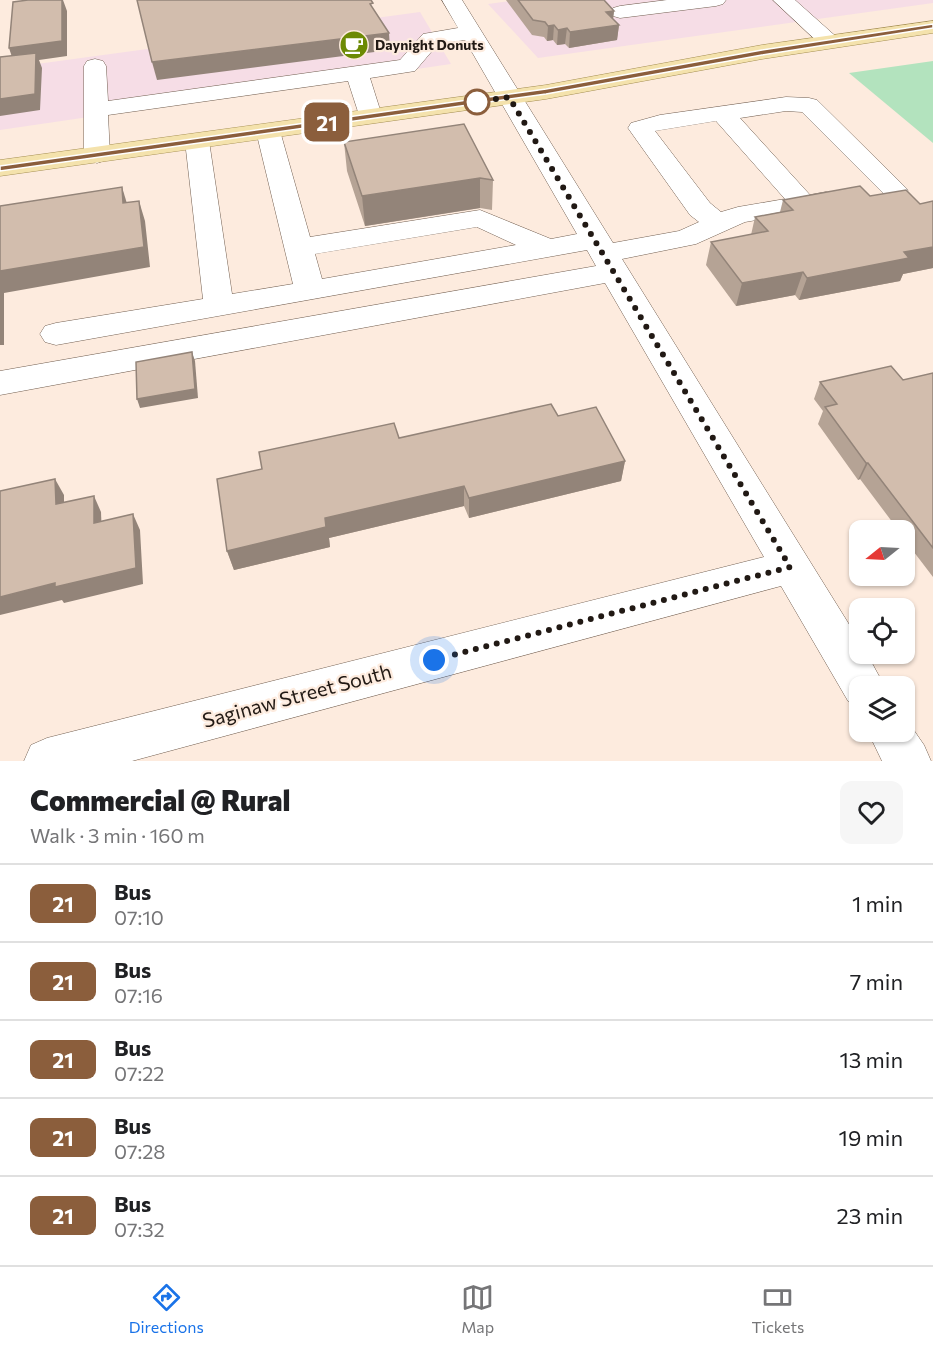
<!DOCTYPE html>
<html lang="en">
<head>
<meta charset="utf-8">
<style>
	:root { --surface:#fff; --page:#f6f6f6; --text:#202124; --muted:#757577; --line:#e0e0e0; --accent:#1a73e8 }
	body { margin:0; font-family:Commissioner,sans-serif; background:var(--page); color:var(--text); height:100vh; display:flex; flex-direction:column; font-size:22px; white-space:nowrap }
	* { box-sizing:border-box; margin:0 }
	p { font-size:20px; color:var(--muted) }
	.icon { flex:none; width:33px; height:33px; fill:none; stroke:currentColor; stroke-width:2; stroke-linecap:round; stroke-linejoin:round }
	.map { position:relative; height:761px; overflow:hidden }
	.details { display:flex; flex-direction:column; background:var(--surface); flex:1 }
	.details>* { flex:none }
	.badge { padding:0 12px; border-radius:9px; font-size:21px; line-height:39px }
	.needle { width:39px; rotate:252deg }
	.buttons { position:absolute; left:849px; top:520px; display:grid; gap:12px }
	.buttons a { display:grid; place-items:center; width:66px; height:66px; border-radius:12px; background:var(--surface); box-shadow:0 2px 4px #0004; font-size:30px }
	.you { position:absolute; width:30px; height:30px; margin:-15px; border:4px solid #fff; border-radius:50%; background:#1a73e8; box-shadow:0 0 0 9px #1a73e833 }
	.map>.badge { position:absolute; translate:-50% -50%; box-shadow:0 0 0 3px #fff }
	.round { display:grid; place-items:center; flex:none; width:63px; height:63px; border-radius:12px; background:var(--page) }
	.head { display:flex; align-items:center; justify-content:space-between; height:102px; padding:0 30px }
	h1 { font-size:28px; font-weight:800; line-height:45px }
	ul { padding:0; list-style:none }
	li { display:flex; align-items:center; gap:18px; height:78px; padding:0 30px; border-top:2px solid var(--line) }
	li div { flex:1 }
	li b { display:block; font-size:22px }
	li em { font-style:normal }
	li .badge { min-width:66px; font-weight:700; text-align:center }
	.tab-bar { display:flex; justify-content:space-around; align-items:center; height:84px; border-top:2px solid var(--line); background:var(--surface); font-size:16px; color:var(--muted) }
	.tab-bar a { display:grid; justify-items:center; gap:3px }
	.tab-bar .active { color:var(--accent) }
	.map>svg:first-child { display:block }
	.commercial { fill:#f6dde6 }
	.green { fill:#b3e3be }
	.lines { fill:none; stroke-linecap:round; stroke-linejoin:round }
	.minor-casing { stroke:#736052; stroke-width:1 }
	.major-casing { stroke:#a58f52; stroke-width:1 }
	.minor { fill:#fff; fill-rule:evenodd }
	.major { fill:#f4e2ac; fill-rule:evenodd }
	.wall { fill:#b5a395 }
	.shaded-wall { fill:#938479 }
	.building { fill:#d2bdad; stroke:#938479; stroke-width:1.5 }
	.line { fill:#8b5e3c; stroke:#fff; stroke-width:1.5 }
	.walk { stroke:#211914; stroke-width:6; stroke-dasharray:0 10.8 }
	.stop-dot { fill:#fff; stroke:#8b5e3c; stroke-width:3 }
	.labels { text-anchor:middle; stroke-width:4.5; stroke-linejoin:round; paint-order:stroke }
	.far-poi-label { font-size:14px; font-weight:bold; fill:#211914; stroke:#fdebde; text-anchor:start }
	.near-street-label { font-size:20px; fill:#211914; stroke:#fdebde }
</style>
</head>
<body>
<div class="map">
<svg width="933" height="761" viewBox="0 0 933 761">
	<rect width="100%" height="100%" fill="#fdebde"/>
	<g class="commercial">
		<polygon points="518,0 933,0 933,3 538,58 488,4"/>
		<polygon points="420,12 451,64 0,130 0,69"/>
	</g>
	<polygon class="green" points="933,61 933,143 849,73"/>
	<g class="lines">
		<g class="minor-casing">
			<g id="minor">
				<path d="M442 0H462L613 243 679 231 699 222 690 215 628 128 631 123 660 115 786 97 809 98 817 100 908 190 904 196 895 198 886 196 802 112 786 111 740 118 810 195 826 192 836 194 839 200 836 206 745 222 696 244 622 259 860 642V654H867L885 687H860V706L848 701 781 586 132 761H24L31 745 47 738 764 557 605 283 0 395V371L596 266 587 250 56 345 45 342 40 334 45 326 56 323 203 299 185 141 188 136 197 134 206 136 209 141 232 294 293 284 256 131 259 126 268 124 277 126 280 131 310 237 480 210 551 239 577 234 465 40 438 44 415 71 370 78 382 116 379 121 370 123 361 121 348 81 108 115 110 155 106 160 97 163 88 160 84 155V66L87 61 95 59 103 61 106 66 108 101 400 60 423 34 458 28ZM716 121 785 199 738 207 721 212 710 203 655 131ZM477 227 516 245 322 279 315 254Z"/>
				<polygon points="667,0 726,0 723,4 716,6 620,18 613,16 610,12 613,8 620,6"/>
				<polygon points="773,0 795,0 841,41 838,46 830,47 822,46"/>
				<polygon points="904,716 924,745 931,761 882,761 868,732 904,732"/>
			</g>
		</g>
		<g class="major-casing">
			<polygon id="major" points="933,21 933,33 762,59 546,99 0,176 0,160 546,85 762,45"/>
		</g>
		<use href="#minor" class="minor"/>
		<use href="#major" class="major"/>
	</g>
	<g class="wall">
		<polygon points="506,0 604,0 614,11 613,19 619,25 617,40 569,48 565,44 557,45 553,40 547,41 544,37 532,35"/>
		<polygon points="344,142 493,180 492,210 480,208 365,226 347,171"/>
		<polygon points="870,196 920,204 933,201 933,268 903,274 900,281 799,300 795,295 736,306 706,265 711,242 751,235 755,217 780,212 783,200"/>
		<polygon points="933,373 933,577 904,539 904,531 899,531 860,479 858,480 818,424 823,411 814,399 820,382 903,380"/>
		<polygon points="399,438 625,461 621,481 469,518 464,506 329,538 330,547 234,570 227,551"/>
	</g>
	<g class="shaded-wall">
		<polygon points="62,0 63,0 67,11 67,56 39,60 42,68 40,110 0,116 0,99 14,63 9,48"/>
		<polygon points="614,11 612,26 606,12"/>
		<polygon points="554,25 553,40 547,41 548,26"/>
		<polygon points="619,25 617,40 569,48 570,32"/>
		<polygon points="567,28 565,44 557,45 558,30"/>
		<polygon points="389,33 390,50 157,80 152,62"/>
		<polygon points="480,178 480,208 365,226 362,196"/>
		<polygon points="122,187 128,207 123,203"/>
		<polygon points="139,201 145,221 150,267 4,293 4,345 0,345 0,271"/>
		<polygon points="933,247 933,268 903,274 900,281 799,300 807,278 904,252"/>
		<polygon points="803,272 795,295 736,306 742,283"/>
		<polygon points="192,352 195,361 198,398 140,408 137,399"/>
		<polygon points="625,461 621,481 469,518 469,498"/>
		<polygon points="866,463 868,463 860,479 858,480"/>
		<polygon points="55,479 64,495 64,520 56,504"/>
		<polygon points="464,486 464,506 329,538 330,547 234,570 227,551 325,518"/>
		<polygon points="94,496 101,512 102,539 94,523"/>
		<polygon points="133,514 140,530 143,584 64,603 62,600 0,615 0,597 55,583"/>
	</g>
	<g class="building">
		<polygon points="28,0 62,0 62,41 9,48 13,2"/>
		<polygon points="137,0 371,0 373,3 370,4 389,33 152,62"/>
		<polygon points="518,0 604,0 614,11 606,12 619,25 570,32 567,28 558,30 554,25 548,26 545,22 533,20"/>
		<polygon points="36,53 35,94 0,99 0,57"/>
		<polygon points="464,124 493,180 480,178 362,196 344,142"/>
		<polygon points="860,186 870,196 906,190 920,204 933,201 933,247 904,252 909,258 807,278 803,272 742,283 711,242 768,231 755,217 793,210 783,200"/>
		<polygon points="122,187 123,203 139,201 144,247 0,271 0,206"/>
		<polygon points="192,352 195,389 137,399 136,362"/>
		<polygon points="891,366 903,380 933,373 933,548 868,463 866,463 825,407 837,404 820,382"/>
		<polygon points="551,404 558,416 596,407 625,461 469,498 464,486 325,518 326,527 227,551 217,479 262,469 259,452 394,423 399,438"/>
		<polygon points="55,479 56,504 94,496 94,523 133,514 136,568 55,587 55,583 0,597 0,491"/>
	</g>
	<polygon class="line" points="933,24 933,28 762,55 546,94 0,171 0,166 546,89 762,50"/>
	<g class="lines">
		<polyline class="walk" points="434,660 790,567 509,97 477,102"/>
	</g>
	<defs>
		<g id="cafe-disc" transform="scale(1.5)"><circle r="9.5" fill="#6c8a04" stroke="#fdebde"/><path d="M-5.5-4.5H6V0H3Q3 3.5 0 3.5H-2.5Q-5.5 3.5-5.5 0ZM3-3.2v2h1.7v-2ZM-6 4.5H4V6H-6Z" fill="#fff"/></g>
	</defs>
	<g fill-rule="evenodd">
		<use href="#cafe-disc" x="354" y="45"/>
	</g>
	<circle class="stop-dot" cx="477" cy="102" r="12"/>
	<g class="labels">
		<g class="far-poi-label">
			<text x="375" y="50">Daynight Donuts</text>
		</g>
		<g class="near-street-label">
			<text transform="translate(297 696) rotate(-15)" y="7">Saginaw Street South</text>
		</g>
	</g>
</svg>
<div class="buttons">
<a><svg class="needle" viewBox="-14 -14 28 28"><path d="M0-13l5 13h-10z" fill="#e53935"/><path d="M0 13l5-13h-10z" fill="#757577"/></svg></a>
<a><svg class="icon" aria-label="locate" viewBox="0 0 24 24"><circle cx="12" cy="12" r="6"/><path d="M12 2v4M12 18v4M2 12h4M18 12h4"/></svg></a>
<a><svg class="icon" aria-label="layers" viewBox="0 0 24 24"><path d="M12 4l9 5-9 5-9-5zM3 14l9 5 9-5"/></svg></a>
</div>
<div class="you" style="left:434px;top:660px"></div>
<b class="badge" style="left:327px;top:122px;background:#8b5e3c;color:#fff">21</b>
</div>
<section class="details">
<div class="head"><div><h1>Commercial @ Rural</h1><p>Walk · 3 min · 160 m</p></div><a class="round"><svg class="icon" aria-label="heart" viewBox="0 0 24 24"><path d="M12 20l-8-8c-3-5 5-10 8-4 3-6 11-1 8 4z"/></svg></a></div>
<ul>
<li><span class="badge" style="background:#8b5e3c;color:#fff">21</span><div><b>Bus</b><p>07:10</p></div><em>1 min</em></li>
<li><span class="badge" style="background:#8b5e3c;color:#fff">21</span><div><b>Bus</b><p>07:16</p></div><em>7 min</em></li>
<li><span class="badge" style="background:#8b5e3c;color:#fff">21</span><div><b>Bus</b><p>07:22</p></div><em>13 min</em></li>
<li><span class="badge" style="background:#8b5e3c;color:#fff">21</span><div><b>Bus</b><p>07:28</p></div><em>19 min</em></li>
<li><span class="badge" style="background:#8b5e3c;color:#fff">21</span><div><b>Bus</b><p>07:32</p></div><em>23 min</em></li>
</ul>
</section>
<nav class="tab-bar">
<a class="active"><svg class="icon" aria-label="directions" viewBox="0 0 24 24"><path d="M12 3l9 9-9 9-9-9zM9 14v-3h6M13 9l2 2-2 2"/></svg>Directions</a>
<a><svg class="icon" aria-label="map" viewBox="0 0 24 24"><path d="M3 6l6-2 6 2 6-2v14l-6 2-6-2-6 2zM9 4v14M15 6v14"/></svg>Map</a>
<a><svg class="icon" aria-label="tickets" viewBox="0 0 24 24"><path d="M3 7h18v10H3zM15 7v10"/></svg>Tickets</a>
</nav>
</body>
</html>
